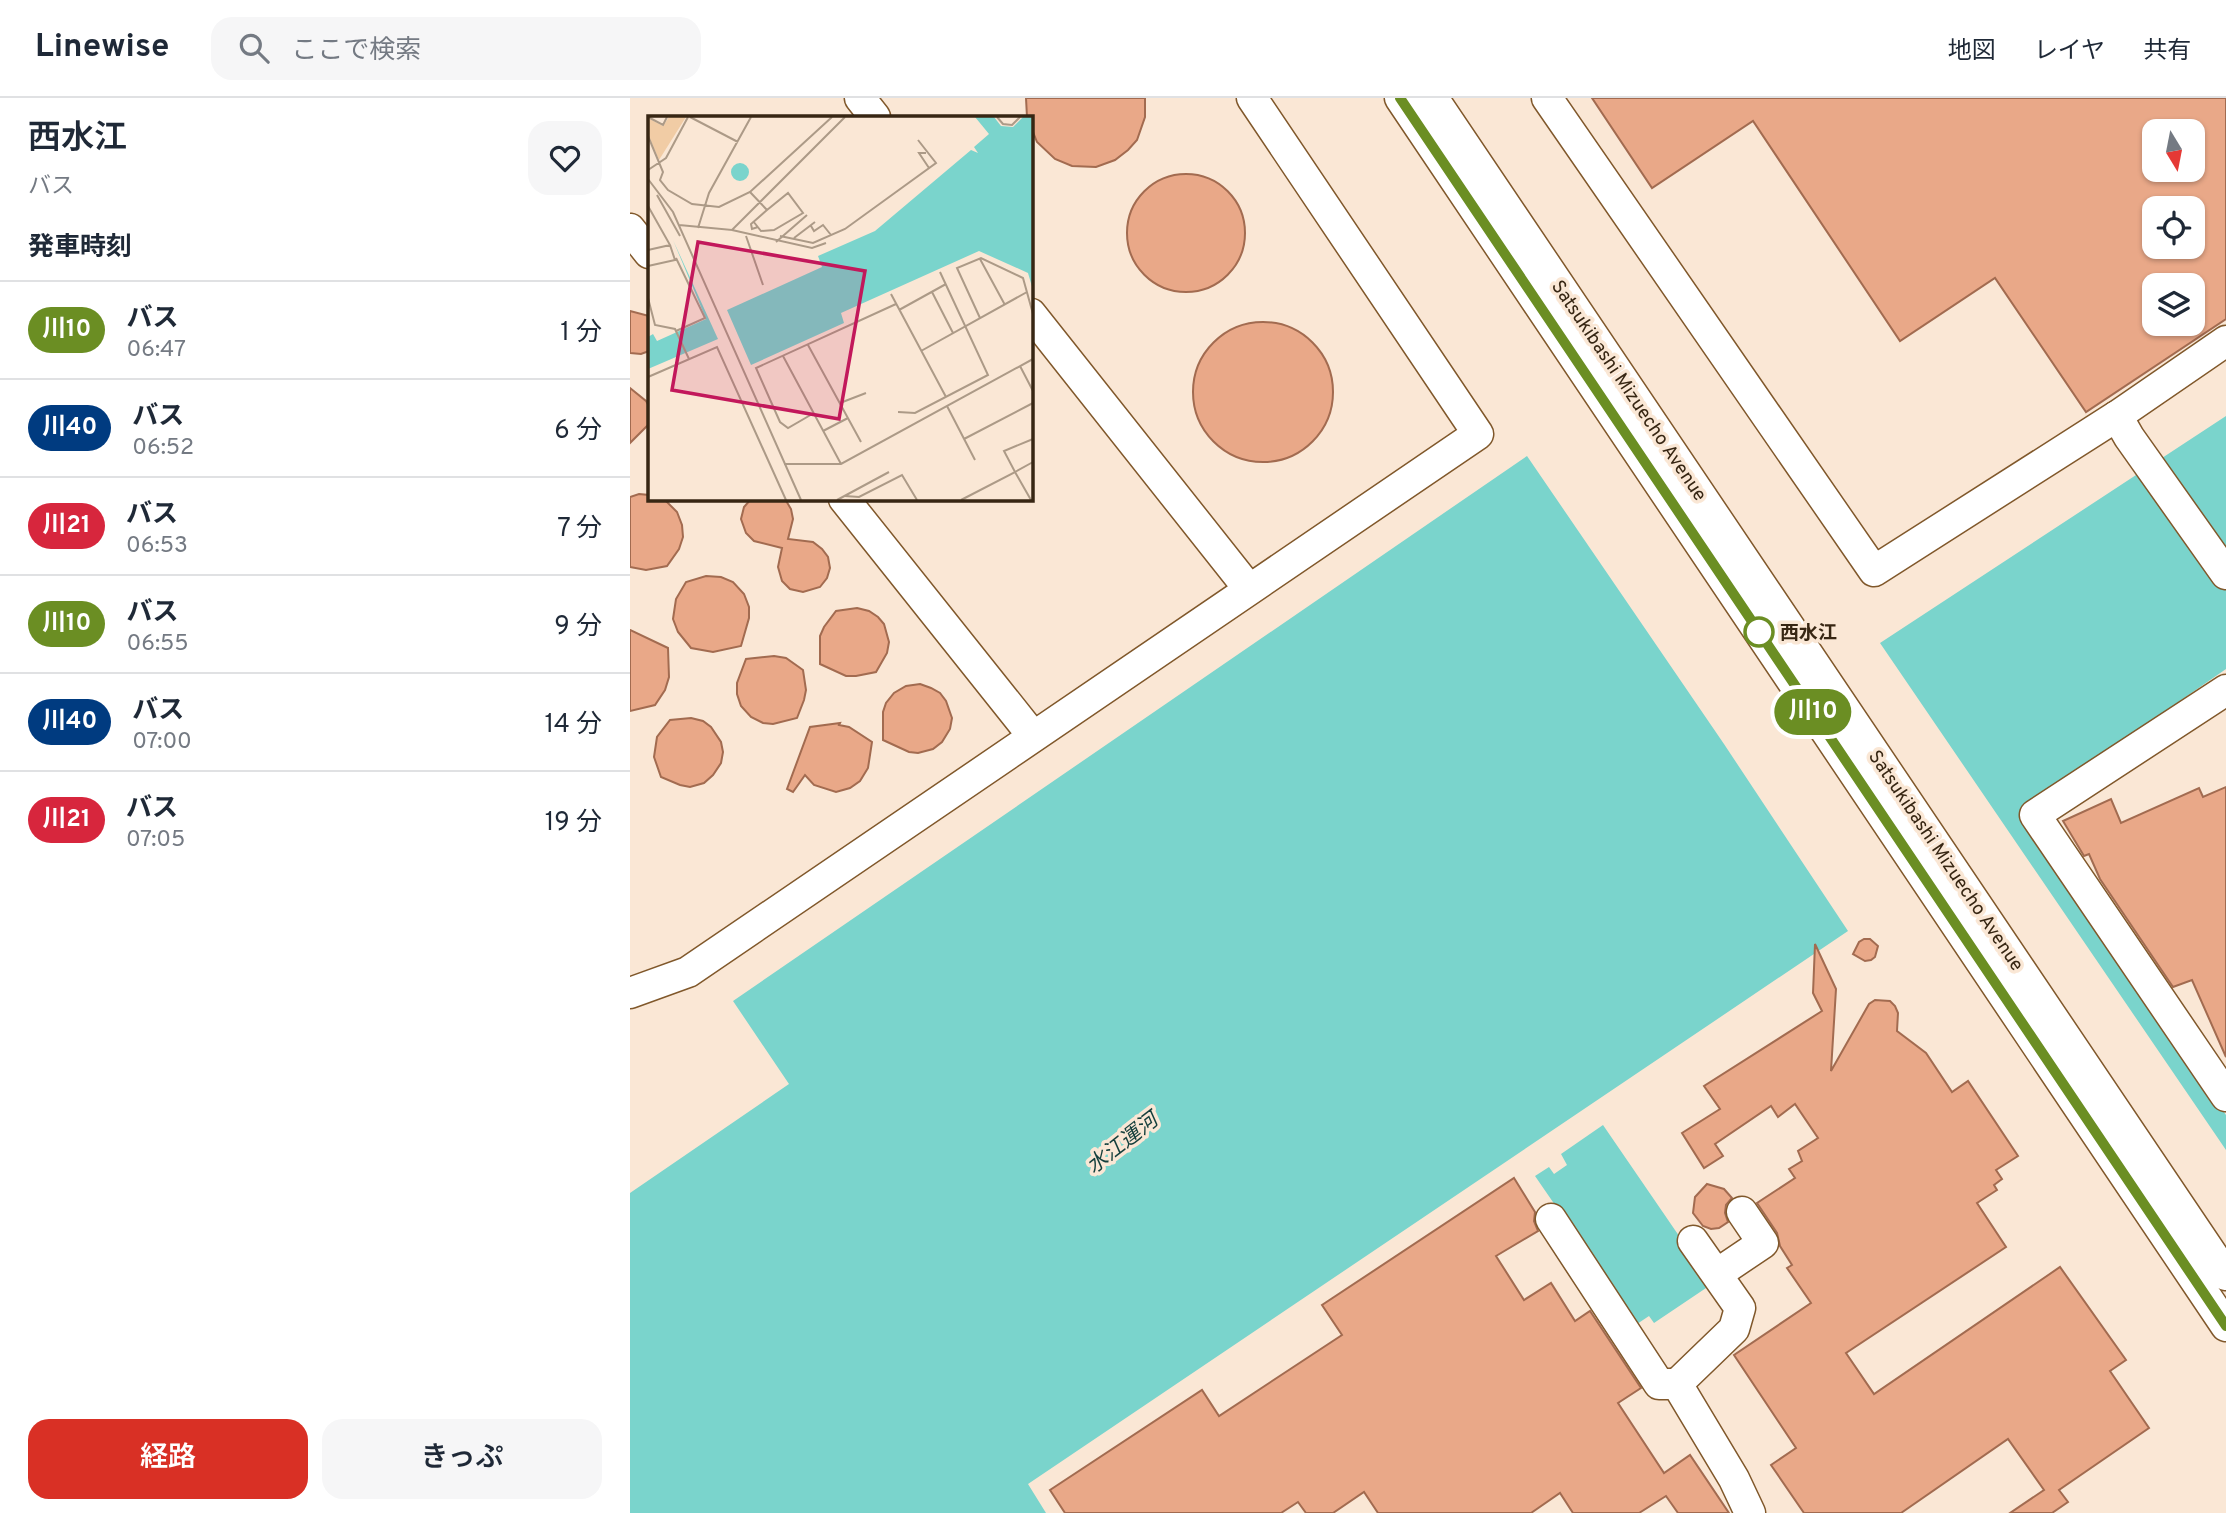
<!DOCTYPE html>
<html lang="ja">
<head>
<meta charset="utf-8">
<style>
	:root { --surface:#fff; --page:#f6f6f7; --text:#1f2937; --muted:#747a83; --line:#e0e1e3; --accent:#d93025 }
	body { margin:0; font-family:Overpass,"Noto Sans JP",sans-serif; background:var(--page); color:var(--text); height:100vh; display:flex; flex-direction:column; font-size:26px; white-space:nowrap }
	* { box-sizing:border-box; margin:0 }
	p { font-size:23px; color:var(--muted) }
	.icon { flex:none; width:38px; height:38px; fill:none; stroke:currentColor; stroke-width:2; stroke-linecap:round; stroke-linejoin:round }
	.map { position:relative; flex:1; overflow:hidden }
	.side { display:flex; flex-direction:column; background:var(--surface); width:630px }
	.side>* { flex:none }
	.badge { padding:0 14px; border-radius:23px; font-size:24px; line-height:46px }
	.needle { width:46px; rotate:170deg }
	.fabs { position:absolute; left:1512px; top:21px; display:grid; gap:14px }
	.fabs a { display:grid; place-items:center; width:63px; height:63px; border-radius:14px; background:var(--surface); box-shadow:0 2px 5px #0004; font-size:35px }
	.map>.badge { position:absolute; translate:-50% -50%; box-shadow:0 0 0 4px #fff }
	h2 { padding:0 28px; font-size:26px; line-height:63px }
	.round { display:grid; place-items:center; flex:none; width:74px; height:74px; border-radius:21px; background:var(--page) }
	.overview { display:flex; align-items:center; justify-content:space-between; height:119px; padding:0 28px }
	h1 { font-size:33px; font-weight:600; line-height:52px }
	.action { display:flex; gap:14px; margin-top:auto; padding:14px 28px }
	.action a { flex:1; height:80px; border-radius:21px; background:var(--accent); color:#fff; font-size:28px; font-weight:600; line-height:80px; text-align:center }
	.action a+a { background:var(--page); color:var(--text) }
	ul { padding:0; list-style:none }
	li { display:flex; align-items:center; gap:21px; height:98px; padding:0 28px; border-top:2px solid var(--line) }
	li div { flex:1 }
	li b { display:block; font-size:26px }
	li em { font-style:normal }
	li .badge { min-width:77px; font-weight:700; text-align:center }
	header { display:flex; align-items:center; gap:42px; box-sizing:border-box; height:98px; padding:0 35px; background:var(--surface); border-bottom:2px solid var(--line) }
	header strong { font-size:33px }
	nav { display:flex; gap:38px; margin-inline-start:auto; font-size:24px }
	.search { width:490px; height:63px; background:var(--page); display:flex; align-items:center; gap:18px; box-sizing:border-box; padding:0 24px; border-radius:21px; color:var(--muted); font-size:26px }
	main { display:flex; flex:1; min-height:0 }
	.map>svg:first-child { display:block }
	.water { fill:#7ad4cc }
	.building { fill:#e9a888; stroke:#a26b50; stroke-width:2; fill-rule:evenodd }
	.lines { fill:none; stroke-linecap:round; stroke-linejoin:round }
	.minor-casing { stroke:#80582b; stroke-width:33 }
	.minor { stroke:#fff; stroke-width:30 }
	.line-casing { stroke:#fff; stroke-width:16 }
	.line { stroke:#6b8e23; stroke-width:10 }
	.stop-dot { fill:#fff; stroke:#6b8e23; stroke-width:3.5 }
	.labels { text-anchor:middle; stroke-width:7; stroke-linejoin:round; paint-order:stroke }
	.street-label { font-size:19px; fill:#372613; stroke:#fae7d5 }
	.stop-label { font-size:19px; font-weight:bold; fill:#372613; stroke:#fae7d5; text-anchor:start }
	.water-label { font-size:21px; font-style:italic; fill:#143f3c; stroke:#fae7d5 }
	.inset-road { fill:none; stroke:#ac9a87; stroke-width:2 }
	.view { fill:#c2185b; fill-opacity:0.15; stroke:#c2185b; stroke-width:3.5 }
	.inset-edge { fill:none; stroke:#372613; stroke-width:3.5 }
</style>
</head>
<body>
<header>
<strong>Linewise</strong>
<div class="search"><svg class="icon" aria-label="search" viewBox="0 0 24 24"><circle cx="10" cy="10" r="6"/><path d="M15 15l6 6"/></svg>ここで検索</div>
<nav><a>地図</a><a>レイヤ</a><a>共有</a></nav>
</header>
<main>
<section class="side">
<div class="overview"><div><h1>西水江</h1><p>バス</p></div><a class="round"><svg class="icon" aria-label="heart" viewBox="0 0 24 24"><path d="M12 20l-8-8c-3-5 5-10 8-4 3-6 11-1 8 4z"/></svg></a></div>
<h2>発車時刻</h2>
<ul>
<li><span class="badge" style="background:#6b8e23;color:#fff">川10</span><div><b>バス</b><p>06:47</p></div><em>1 分</em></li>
<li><span class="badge" style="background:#003b80;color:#fff">川40</span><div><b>バス</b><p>06:52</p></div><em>6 分</em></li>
<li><span class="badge" style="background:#d7263d;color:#fff">川21</span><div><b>バス</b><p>06:53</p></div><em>7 分</em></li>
<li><span class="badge" style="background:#6b8e23;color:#fff">川10</span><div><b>バス</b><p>06:55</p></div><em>9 分</em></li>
<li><span class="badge" style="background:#003b80;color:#fff">川40</span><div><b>バス</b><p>07:00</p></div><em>14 分</em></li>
<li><span class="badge" style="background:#d7263d;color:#fff">川21</span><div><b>バス</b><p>07:05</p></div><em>19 分</em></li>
</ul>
<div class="action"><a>経路</a><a>きっぷ</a></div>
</section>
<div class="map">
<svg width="1596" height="1415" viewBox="0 0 1596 1415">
	<rect width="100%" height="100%" fill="#fae7d5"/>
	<g class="water">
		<polygon points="1596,318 1596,571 1391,713 1596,1017 1596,1052 1250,545"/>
		<polygon points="897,358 1094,646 1218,833 398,1386 416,1415 0,1415 0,1095 159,986 103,903"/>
		<polygon points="973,1027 1082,1186 1024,1225 1019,1218 1007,1226 905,1078 919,1069 924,1076 937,1067 931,1056"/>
	</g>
	<g class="building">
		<polygon points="396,0 515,0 515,19 507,42 498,52 485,62 466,69 442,68 425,61 407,44 401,29 401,19 397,19"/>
		<path d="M962 0H1596V221L1456 314 1365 180 1270 243 1123 23 1022 90ZM1524 33H1563V72H1524ZM1524 110H1563V149H1524ZM1524 187H1563V226H1524Z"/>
		<circle cx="556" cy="135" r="59"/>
		<polygon points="0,213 19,218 19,253 11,256 0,255"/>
		<circle cx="633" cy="294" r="70"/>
		<polygon points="0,290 16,303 19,308 18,327 0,345"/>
		<polygon points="9,396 19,397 19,401 32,401 36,403 47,414 52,427 53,439 49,451 37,468 16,472 0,469 0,399"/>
		<polygon points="121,401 155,401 161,411 163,421 158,441 183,444 192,451 198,459 200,470 197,480 190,489 173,494 160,491 152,483 148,469 152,450 124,443 116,435 111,421 114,409"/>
		<polygon points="76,478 91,479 103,484 114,496 119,509 119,520 111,548 83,554 61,550 48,534 43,521 46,501 56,484"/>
		<polygon points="227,510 239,513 248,519 254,526 259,544 257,555 246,574 226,578 216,578 190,566 190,538 194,529 206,513"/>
		<polygon points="0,532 38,550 39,579 35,592 25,607 0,613"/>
		<polygon points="144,558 156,560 173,572 176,592 174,602 167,620 143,626 133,625 121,619 111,608 107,596 107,585 116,561"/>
		<polygon points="290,586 301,590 310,595 316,603 322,620 320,631 312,644 303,651 288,655 279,654 253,642 253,614 256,605 264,595 276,588"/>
		<polygon points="61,620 73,623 81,629 91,644 93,654 91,665 83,677 74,685 60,689 50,687 31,679 24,659 27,639 40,622"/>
		<polygon points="210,625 209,627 219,629 242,644 238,670 230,683 220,690 206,694 184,687 175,677 163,694 157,691 180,629"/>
		<polygon points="1596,689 1596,959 1562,882 1543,889 1470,781 1459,756 1454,758 1433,723 1481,701 1491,725 1569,690 1573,699"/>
		<polygon points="1234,841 1240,841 1248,848 1245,859 1241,862 1235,863 1223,856 1229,844"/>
		<polygon points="1185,846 1206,891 1201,973 1239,906 1245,902 1260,903 1265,908 1268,915 1267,933 1296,955 1322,994 1338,983 1388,1058 1366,1072 1372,1081 1364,1087 1367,1092 1347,1105 1376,1149 1216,1255 1244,1296 1430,1169 1496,1262 1480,1273 1519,1330 1429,1392 1438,1404 1422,1415 1380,1415 1414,1392 1378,1341 1271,1415 1174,1415 1141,1367 1166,1350 1104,1257 1181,1205 1157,1170 1162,1167 1150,1148 1147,1135 1127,1105 1165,1080 1159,1071 1172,1063 1168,1053 1188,1040 1165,1006 1148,1019 1141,1008 1085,1046 1093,1058 1074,1070 1052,1035 1090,1011 1074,988 1192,913 1183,895"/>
		<polygon points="884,1080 905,1114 904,1123 908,1133 866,1158 894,1202 921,1185 945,1223 960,1213 1011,1290 988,1305 1034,1375 1060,1357 1099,1415 1048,1415 1036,1398 1009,1415 943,1415 930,1395 901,1415 748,1415 734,1394 703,1415 676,1415 668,1404 651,1415 435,1415 420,1392 572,1292 589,1318 712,1237 692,1207"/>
		<polygon points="1077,1086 1094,1091 1102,1100 1096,1107 1095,1115 1098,1124 1089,1130 1081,1131 1073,1128 1063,1115 1065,1099"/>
	</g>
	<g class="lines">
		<g class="minor-casing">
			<g id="minor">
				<polyline points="230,0 245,19"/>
				<polyline points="770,0 1596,1228"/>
				<polyline points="803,0 1596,1177"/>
				<polyline points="917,0 1244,473 1487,318 1596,243"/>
				<polyline points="0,131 19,155"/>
				<polyline points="401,216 619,491"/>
				<polyline points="1487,318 1499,339 1596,476"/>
				<polyline points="214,401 403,638"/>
				<polyline points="1596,592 1405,717 1596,998"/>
				<polyline points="0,895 58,874 848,336 622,0"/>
				<polyline points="921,1121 1029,1286 1047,1286 1104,1381 1120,1415"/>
				<polyline points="1087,1176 1133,1145 1112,1114"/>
				<polyline points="1047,1286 1104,1231 1110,1210 1063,1143"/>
			</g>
		</g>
		<use href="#minor" class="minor"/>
	</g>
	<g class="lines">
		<g class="line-casing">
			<polyline id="line" points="770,0 1596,1228"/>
		</g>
		<use href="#line" class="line"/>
	</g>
	<circle class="stop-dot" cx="1129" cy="534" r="14"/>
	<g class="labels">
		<g class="street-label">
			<text transform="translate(1000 292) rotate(56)" y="7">Satsukibashi Mizuecho Avenue</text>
			<text transform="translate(1317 762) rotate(56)" y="7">Satsukibashi Mizuecho Avenue</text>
		</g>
		<g class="stop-label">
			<text x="1150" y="541">西水江</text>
		</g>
		<g class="water-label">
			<text transform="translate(492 1045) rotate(-38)" y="7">水江運河</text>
		</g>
	</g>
	<g transform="translate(18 18)">
		<rect width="385" height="385" fill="#fae7d5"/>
		<path d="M21 1H38L11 44 0 18V2L15 10Z" fill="#f1cca5"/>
		<path d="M327 1H346L353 10 365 11 375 1H385V174L380 157 331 135 193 197 196 207 103 249 79 194 174 151 170 140 227 115 323 34 330 37 326 31 341 18ZM83 56a9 9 0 1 1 18 0a9 9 0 1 1-18 0ZM25 124 70 223 0 253V221L5 218 9 225 58 203Z" fill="#7ad4cc"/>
		<path class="inset-road" d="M0 1 15 9 19 1M42 1 90 26M349 1 355 8 364 9 372 1M0 20 15 56 12 64 20 74 44 88 71 91 102 76 184 1M278 37H271L281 52M0 54 18 42 40 1M0 63 25 96 153 384M102 76 119 94 103 108 104 113 110 111M9 79 32 120M0 90 22 129 0 134M105 105 113 115 126 114 155 97 140 77 119 94M31 109 84 114 197 1M163 110 166 115 175 109 183 119M50 112 61 77 103 1M84 114 164 132 178 127M98 120 115 169M132 120 165 127 197 113 288 47 270 24M146 122 167 106M128 126 159 99M28 142 57 202 28 215M332 143 357 189M0 150 27 144 22 129M284 176 305 217M243 178 298 281M0 182 7 209 27 213 41 243M251 194 298 168M332 202 309 152 333 142 375 162 385 198M160 229 213 326M273 235 379 176M135 240 193 348M372 250 385 275M0 261 69 231 138 384M192 287 218 277M299 290 327 344M250 296 267 297 340 259 292 156M166 297 140 312 132 306 108 252 248 188M175 315 200 302M316 323 385 287M385 323 356 335 367 356 385 346M136 348H193L385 243M197 380 211 381 254 359 269 384M189 384 241 356M313 384 367 356 383 384"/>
		<path class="view" d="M50 126 217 155 191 303 24 274Z"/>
		<rect width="385" height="385" class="inset-edge"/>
	</g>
</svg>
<div class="fabs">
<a><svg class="needle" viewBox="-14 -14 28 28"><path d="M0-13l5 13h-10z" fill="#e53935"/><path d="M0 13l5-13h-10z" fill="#747a83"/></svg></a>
<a><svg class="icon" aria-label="locate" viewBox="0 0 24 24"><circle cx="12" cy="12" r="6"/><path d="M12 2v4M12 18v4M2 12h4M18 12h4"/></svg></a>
<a><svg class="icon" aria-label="layers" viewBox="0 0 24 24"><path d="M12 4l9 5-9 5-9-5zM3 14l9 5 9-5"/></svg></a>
</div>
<b class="badge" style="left:1183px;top:614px;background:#6b8e23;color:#fff">川10</b>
</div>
</main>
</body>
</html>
